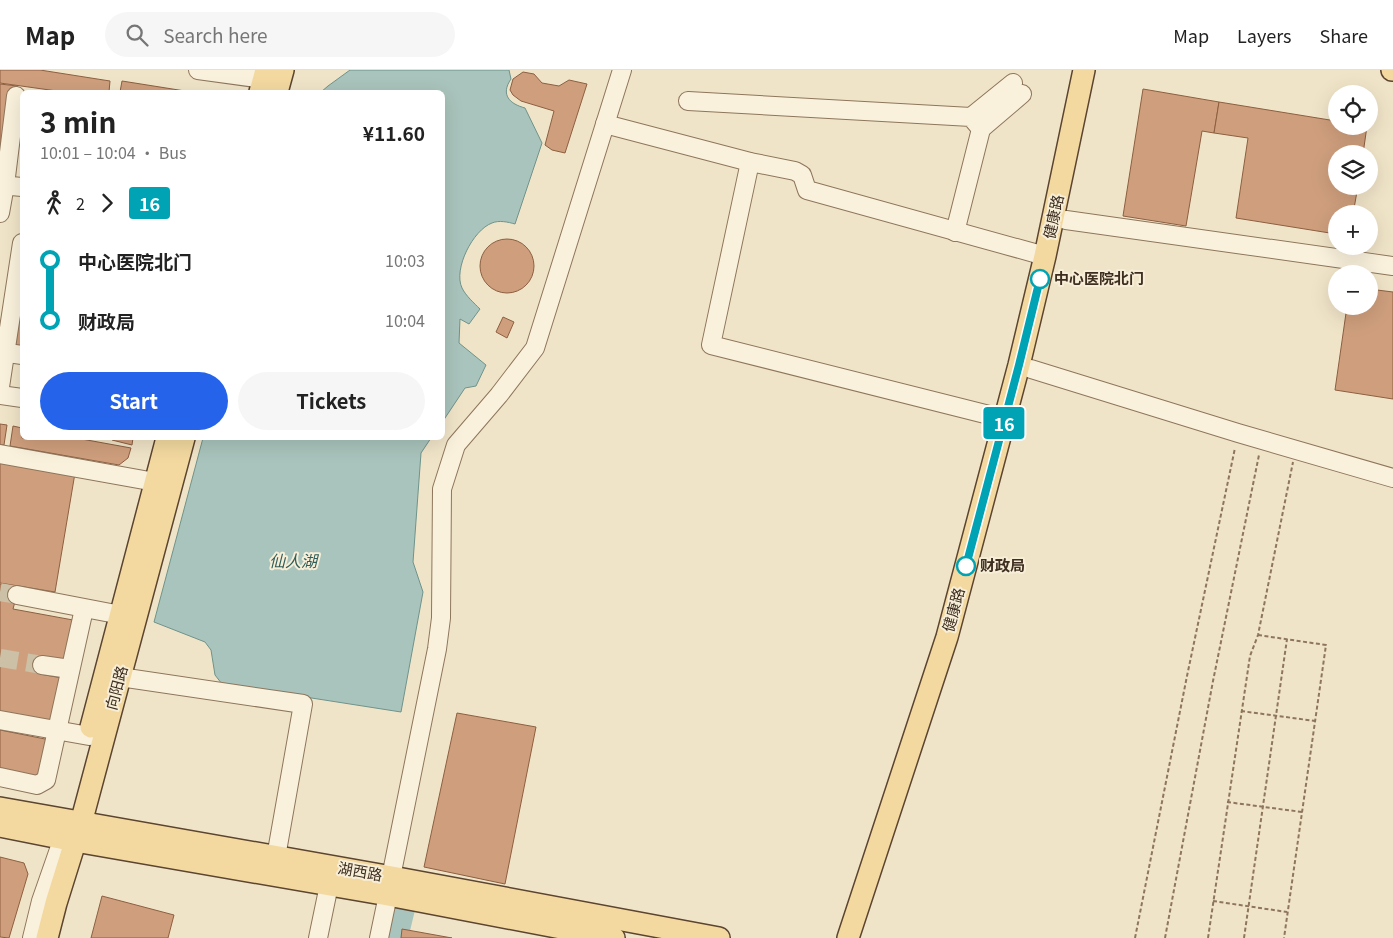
<!DOCTYPE html>
<html lang="en">
<head>
<meta charset="utf-8">
<style>
	:root { --surface:#fff; --page:#f6f6f6; --text:#222; --muted:#767676; --line:#e0e0e0; --accent:#2563eb }
	body { margin:0; font-family:Georgia,"Noto Sans SC",serif; background:var(--page); color:var(--text); height:100vh; display:flex; flex-direction:column; font-size:19px; white-space:nowrap }
	* { box-sizing:border-box; margin:0 }
	p { font-size:16px; color:var(--muted) }
	.icon { flex:none; width:28px; height:28px; fill:none; stroke:currentColor; stroke-width:2; stroke-linecap:round; stroke-linejoin:round }
	.map { position:relative; flex:1; overflow:hidden }
	.side { position:absolute; left:20px; top:20px; width:425px; height:350px; display:flex; flex-direction:column; background:var(--surface); border-radius:8px; box-shadow:0 5px 20px #0002 }
	.side>* { flex:none }
	.badge { padding:0 10px; border-radius:4px; font-size:18px; line-height:32px }
	.tools { position:absolute; left:1328px; top:15px; display:grid; gap:10px }
	.tools a { display:grid; place-items:center; width:50px; height:50px; border-radius:50%; background:var(--surface); box-shadow:0 5px 20px #0002; font-size:25px }
	.map>.badge { position:absolute; translate:-50% -50%; box-shadow:0 0 0 2px #fff }
	.legs { display:flex; align-items:center; gap:8px; height:55px; padding:0 20px; font-size:16px }
	.legs p { margin-inline-start:auto }
	.head { display:flex; align-items:center; justify-content:space-between; height:85px; padding:0 20px }
	h1 { font-size:28px; font-weight:700; line-height:38px }
	.action { display:flex; gap:10px; margin-top:auto; padding:10px 20px }
	.action a { flex:1; height:58px; border-radius:30px; background:var(--accent); color:#fff; font-size:20px; font-weight:700; line-height:58px; text-align:center }
	.action a+a { background:var(--page); color:var(--text) }
	ul { padding:0 20px; list-style:none }
	li { display:flex; align-items:center; gap:18px; height:60px; font-size:19px }
	li i { display:grid; place-items:center; width:8px; height:100%; margin:0 6px; background:currentColor }
	li i::after { content:''; width:12px; height:12px; margin:-6px; border:4px solid; border-radius:50%; background:var(--surface) }
	li p { margin-inline-start:auto }
	li:first-child i { background:linear-gradient(#0000 50%,currentColor 0) }
	li:last-child i { background:linear-gradient(currentColor 50%,#0000 0) }
	header { display:flex; align-items:center; gap:30px; box-sizing:border-box; height:70px; padding:0 25px; background:var(--surface); border-bottom:1px solid var(--line) }
	header strong { font-size:24px }
	nav { display:flex; gap:28px; margin-inline-start:auto; font-size:18px }
	.search { width:350px; height:45px; background:var(--page); display:flex; align-items:center; gap:12px; box-sizing:border-box; padding:0 18px; border-radius:28px; color:var(--muted); font-size:19px }
	.map>svg:first-child { display:block }
	.water { fill:#a9c4bc; stroke:#6f938a }
	.lines { fill:none; stroke-linecap:round; stroke-linejoin:round }
	.river { stroke:#a9c4bc; stroke-width:20 }
	.building { fill:#cf9f7d; stroke:#8d5f41 }
	.minor-tunnel { stroke:#ccc0a6; stroke-width:18; stroke-dasharray:18 9; stroke-linecap:butt }
	.minor-casing { stroke:#8d765c; stroke-width:20 }
	.major-casing { stroke:#5b4430; stroke-width:24 }
	.path { stroke:#8d765c; stroke-width:2; stroke-dasharray:4 2.5; stroke-linecap:butt }
	.minor { stroke:#faf1dc; stroke-width:18 }
	.major { stroke:#f3d9a0; stroke-width:21 }
	.line-1-casing { stroke:#fff; stroke-width:11 }
	.line-1 { stroke:#00a3b4; stroke-width:8 }
	.stop-1-dot { fill:#fff; stroke:#00a3b4; stroke-width:2.5 }
	.labels { text-anchor:middle; stroke-width:4; stroke-linejoin:round; paint-order:stroke }
	.street-label { font-size:15px; fill:#3d2e20; stroke:#f7eed8 }
	.stop-label { font-size:15px; font-weight:bold; fill:#3d2e20; stroke:#f7eed8; text-anchor:start }
	.water-label { font-size:16px; font-style:italic; fill:#2f5d5a; stroke:#f7eed8 }
</style>
</head>
<body>
<header>
<strong>Map</strong>
<div class="search"><svg class="icon" aria-label="search" viewBox="0 0 24 24"><circle cx="10" cy="10" r="6"/><path d="M15 15l6 6"/></svg>Search here</div>
<nav><a>Map</a><a>Layers</a><a>Share</a></nav>
</header>
<div class="map">
<svg width="1393" height="868" viewBox="0 0 1393 868">
	<rect width="100%" height="100%" fill="#f0e4c8"/>
	<g class="water">
		<path d="M350 0H509L511 9C500 25 510 34 525 38L542 73 515 154C508 152 499 150 492 153 473 160 453 199 462 218 466 226 474 233 480 239L469 254 460 249 459 273 486 295 476 316 465 318 443 351 442 22H321L328 16Z"/>
		<polygon points="203,368 431,368 421,383 413,492 423,522 401,642 222,614 215,605 211,580 205,572 154,552"/>
	</g>
	<g class="lines">
		<polyline class="river" points="398,868 405,839"/>
	</g>
	<g class="building">
		<polygon points="0,0 40,0 110,11 109,22 64,22 0,13"/>
		<polygon points="523,2 534,4 542,13 559,16 569,10 587,14 565,83 552,80 545,75 554,41 521,31 513,25 510,20 513,9"/>
		<polygon points="122,11 185,21 184,22 120,22"/>
		<polygon points="0,14 17,16 4,118 0,118"/>
		<polygon points="1143,19 1219,32 1214,63 1202,61 1186,156 1123,146"/>
		<polygon points="1219,32 1336,51 1336,56 1367,56 1363,84 1336,84 1336,116 1358,116 1353,144 1336,144 1336,164 1236,148 1248,68 1214,63"/>
		<circle cx="507" cy="196" r="27"/>
		<polygon points="1369,219 1393,222 1393,329 1335,320 1347,236 1369,236"/>
		<polygon points="22,230 22,279 13,277"/>
		<polygon points="503,247 514,252 507,268 496,262"/>
		<polygon points="0,354 7,355 4,375 0,375"/>
		<polygon points="13,356 22,358 22,368 76,368 131,378 128,388 119,395 10,376"/>
		<polygon points="112,368 133,368 132,375 112,370"/>
		<polygon points="0,390 75,403 55,522 0,513"/>
		<polygon points="0,514 19,517 13,539 73,550 64,592 42,588 40,604 62,608 51,651 0,642"/>
		<polygon points="457,643 536,657 505,814 424,797"/>
		<polygon points="0,660 50,670 42,709 0,701"/>
		<polygon points="0,787 24,793 28,804 9,868 0,867"/>
		<polygon points="102,826 174,845 168,868 91,868"/>
		<polygon points="402,859 452,868 401,868"/>
	</g>
	<g class="lines">
		<g class="minor-tunnel">
			<polyline points="0,522 17,525"/>
			<polyline points="0,588 42,595"/>
		</g>
		<g class="minor-casing">
			<g id="minor">
				<polyline points="198,0 263,9 276,9"/>
				<polyline points="688,31 971,47 981,59 955,162"/>
				<polyline points="971,47 1013,13"/>
				<polyline points="605,54 750,92 795,101 802,105 807,120 1045,186"/>
				<polyline points="981,59 1022,24"/>
				<polyline points="750,92 711,275 1005,349"/>
				<polyline points="0,115 22,117"/>
				<polyline points="0,143 5,115 16,26"/>
				<polyline points="1066,150 1393,196"/>
				<polyline points="0,282 22,285"/>
				<polyline points="1031,299 1238,363 1393,408"/>
				<polyline points="0,317 22,173"/>
				<polyline points="0,325 22,328"/>
				<polyline points="0,384 155,412"/>
				<polyline points="17,525 121,545"/>
				<polyline points="42,595 70,599"/>
				<polyline points="120,607 303,634 276,787"/>
				<polyline points="0,650 89,666"/>
				<polyline points="0,707 37,715 46,710 84,539"/>
				<polyline points="391,807 437,579 441,548 442,419 456,375 499,325 535,278 622,0"/>
				<polyline points="32,868 41,831 63,768"/>
				<polyline points="318,868 329,815"/>
				<polyline points="379,868 388,825"/>
			</g>
		</g>
		<g class="major-casing">
			<g id="major">
				<polyline points="1392,0 1393,0"/>
				<polyline points="260,22 266,0"/>
				<polyline points="277,22 283,0"/>
				<polyline points="91,657 167,368"/>
				<polyline points="0,738 392,807 719,868"/>
				<polyline points="0,756 75,771 388,825 614,868"/>
				<polyline points="47,868 56,833 81,753 184,368"/>
				<polyline points="848,868 947,567 1019,295 1045,186 1084,0"/>
			</g>
		</g>
		<g class="path">
			<polyline points="1258,565 1326,575 1284,868"/>
			<polyline points="1241,641 1315,651"/>
			<polyline points="1227,732 1302,742"/>
			<polyline points="1213,831 1287,842"/>
			<polyline points="1135,868 1187,606 1235,378"/>
			<polyline points="1165,868 1213,611 1259,385"/>
			<polyline points="1208,868 1250,586 1258,565 1293,392"/>
			<polyline points="1244,868 1287,569"/>
		</g>
		<use href="#minor" class="minor"/>
		<use href="#major" class="major"/>
	</g>
	<g class="lines">
		<g class="line-1-casing">
			<polyline id="line-1" points="966,496 1019,295 1040,209"/>
		</g>
		<use href="#line-1" class="line-1"/>
	</g>
	<g class="stop-1-dot">
		<circle cx="1040" cy="209" r="9"/>
		<circle cx="966" cy="496" r="9"/>
	</g>
	<g class="labels">
		<g class="street-label">
			<text transform="translate(1054 147) rotate(-78)" y="5">健康路</text>
			<text transform="translate(954 540) rotate(-75)" y="5">健康路</text>
			<text transform="translate(117 618) rotate(-75)" y="5">向阳路</text>
			<text transform="translate(360 802) rotate(10)" y="5">湖西路</text>
		</g>
		<g class="stop-label">
			<text x="1054" y="214">中心医院北门</text>
			<text x="980" y="501">财政局</text>
		</g>
		<g class="water-label">
			<text x="293" y="497">仙人湖</text>
		</g>
	</g>
</svg>
<div class="tools">
<a><svg class="icon" aria-label="locate" viewBox="0 0 24 24"><circle cx="12" cy="12" r="6"/><path d="M12 2v4M12 18v4M2 12h4M18 12h4"/></svg></a>
<a><svg class="icon" aria-label="layers" viewBox="0 0 24 24"><path d="M12 4l9 5-9 5-9-5zM3 14l9 5 9-5"/></svg></a>
<a>+</a>
<a>−</a>
</div>
<b class="badge" style="left:1004px;top:353px;background:#00a3b4;color:#fff">16</b>
<section class="side">
<div class="head"><div><h1>3 min</h1><p>10:01 – 10:04 · Bus</p></div><b>¥11.60</b></div>
<div class="legs"><svg class="icon" aria-label="walk" viewBox="0 0 24 24"><circle cx="13" cy="4" r="2"/><path d="M13 8l-2 6 4 7M11 14l-3 7M7 12l3-4h3l4 4"/></svg>2<svg class="icon" aria-label="forward" viewBox="0 0 24 24"><path d="M9 5l7 7-7 7"/></svg><b class="badge" style="background:#00a3b4;color:#fff">16</b></div>
<ul>
<li><i style="color:#00a3b4"></i><b>中心医院北门</b><p>10:03</p></li>
<li><i style="color:#00a3b4"></i><b>财政局</b><p>10:04</p></li>
</ul>
<div class="action"><a>Start</a><a>Tickets</a></div>
</section>
</div>
</body>
</html>
